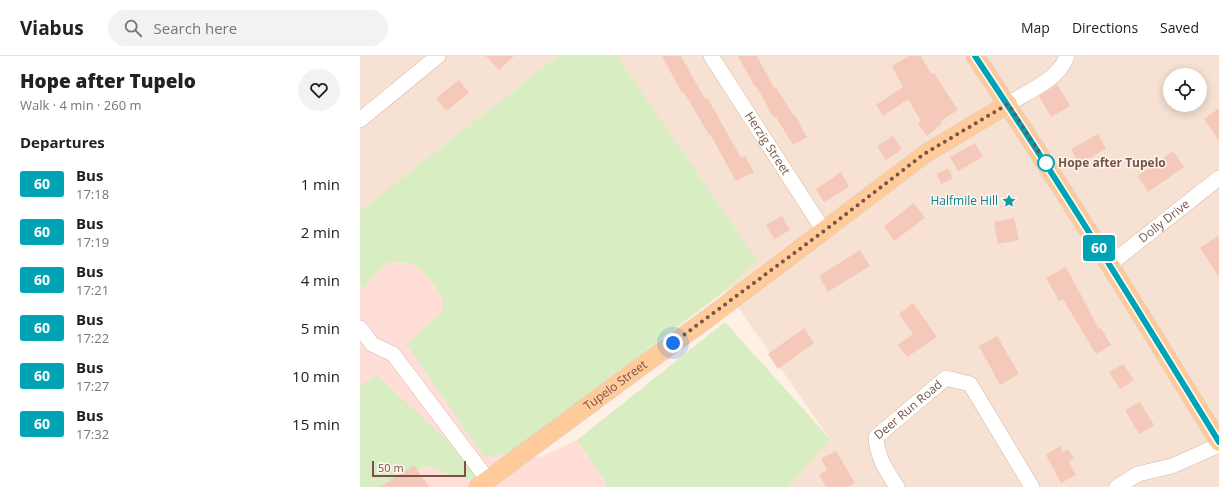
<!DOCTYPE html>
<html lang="en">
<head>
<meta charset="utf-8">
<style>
	:root { --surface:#fff; --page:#f2f2f2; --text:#222; --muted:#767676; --line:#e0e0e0 }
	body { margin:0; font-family:"Open Sans",sans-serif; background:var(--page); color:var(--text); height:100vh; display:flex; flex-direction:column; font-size:15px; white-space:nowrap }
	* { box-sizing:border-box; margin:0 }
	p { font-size:13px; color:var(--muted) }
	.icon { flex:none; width:22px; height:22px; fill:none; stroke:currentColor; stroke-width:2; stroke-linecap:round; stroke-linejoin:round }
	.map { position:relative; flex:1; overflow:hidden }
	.side { display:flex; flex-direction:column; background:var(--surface); width:360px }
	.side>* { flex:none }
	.badge { padding:0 8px; border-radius:3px; font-size:14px; line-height:26px }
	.buttons { position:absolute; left:803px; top:12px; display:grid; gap:8px }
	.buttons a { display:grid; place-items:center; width:44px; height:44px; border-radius:50%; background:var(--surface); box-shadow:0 2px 10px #0003; font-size:20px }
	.scale { position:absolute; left:12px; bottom:10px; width:94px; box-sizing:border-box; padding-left:4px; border:2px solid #795248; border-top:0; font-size:11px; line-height:14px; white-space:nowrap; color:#795248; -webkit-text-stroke:3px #fff5ed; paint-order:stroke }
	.you { position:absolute; width:20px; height:20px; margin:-10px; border:3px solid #fff; border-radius:50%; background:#1a73e8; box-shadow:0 0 0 6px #1a73e833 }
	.map>.badge { position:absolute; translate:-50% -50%; box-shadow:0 0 0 2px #fff }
	h2 { padding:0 20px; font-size:15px; line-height:36px }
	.round { display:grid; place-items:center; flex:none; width:42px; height:42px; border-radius:21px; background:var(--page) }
	.headline { display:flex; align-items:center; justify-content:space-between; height:68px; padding:0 20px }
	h1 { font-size:19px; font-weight:800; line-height:30px }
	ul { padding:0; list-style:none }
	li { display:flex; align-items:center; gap:12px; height:48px; padding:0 20px }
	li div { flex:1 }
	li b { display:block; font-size:15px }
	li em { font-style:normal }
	li .badge { min-width:44px; font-weight:700; text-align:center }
	header { display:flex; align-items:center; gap:24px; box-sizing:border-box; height:56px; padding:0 20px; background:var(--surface); border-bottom:1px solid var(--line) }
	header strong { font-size:19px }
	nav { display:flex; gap:22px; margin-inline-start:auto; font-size:14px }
	.search { width:280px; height:36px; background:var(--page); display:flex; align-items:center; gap:10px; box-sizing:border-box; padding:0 14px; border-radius:22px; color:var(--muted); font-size:15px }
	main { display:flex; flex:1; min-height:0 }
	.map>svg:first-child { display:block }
	.residential { fill:#f6e1d2; fill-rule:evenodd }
	.commercial { fill:#ffded8 }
	.green { fill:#d9edc2 }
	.building { fill:#f5c9ba }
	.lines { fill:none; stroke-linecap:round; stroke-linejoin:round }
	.minor-casing { stroke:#d3b8ac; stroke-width:16 }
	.major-casing { stroke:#d9cfcc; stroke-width:19 }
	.minor { stroke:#fff; stroke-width:15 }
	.major { stroke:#ffcb9b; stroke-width:18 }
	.line-casing { stroke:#fff; stroke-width:9 }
	.line { stroke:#00a3b4; stroke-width:6 }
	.walk { stroke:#795248; stroke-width:4; stroke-dasharray:0 7.2 }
	.stop-dot { fill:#fff; stroke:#00a3b4; stroke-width:2 }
	.labels { text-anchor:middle; stroke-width:3; stroke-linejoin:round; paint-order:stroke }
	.street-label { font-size:12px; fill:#795248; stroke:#fff5ed }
	.stop-label { font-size:12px; font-weight:bold; fill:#795248; stroke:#fff5ed; text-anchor:start }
	.culture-label { font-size:12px; fill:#0d838f; stroke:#fff5ed; text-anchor:end }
</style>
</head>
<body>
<header>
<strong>Viabus</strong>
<div class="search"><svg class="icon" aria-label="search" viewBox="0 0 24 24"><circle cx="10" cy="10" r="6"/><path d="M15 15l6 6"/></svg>Search here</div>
<nav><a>Map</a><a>Directions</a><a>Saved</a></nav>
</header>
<main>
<section class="side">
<div class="headline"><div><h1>Hope after Tupelo</h1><p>Walk · 4 min · 260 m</p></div><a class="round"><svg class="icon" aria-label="heart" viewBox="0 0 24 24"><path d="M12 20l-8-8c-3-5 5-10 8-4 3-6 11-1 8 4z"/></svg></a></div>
<h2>Departures</h2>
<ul>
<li><span class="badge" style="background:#00a3b4;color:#fff">60</span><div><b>Bus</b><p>17:18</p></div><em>1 min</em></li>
<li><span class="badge" style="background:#00a3b4;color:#fff">60</span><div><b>Bus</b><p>17:19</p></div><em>2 min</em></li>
<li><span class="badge" style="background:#00a3b4;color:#fff">60</span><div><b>Bus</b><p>17:21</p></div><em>4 min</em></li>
<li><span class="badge" style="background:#00a3b4;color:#fff">60</span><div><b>Bus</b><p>17:22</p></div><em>5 min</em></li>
<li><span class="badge" style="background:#00a3b4;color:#fff">60</span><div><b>Bus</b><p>17:27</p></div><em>10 min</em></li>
<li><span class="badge" style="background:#00a3b4;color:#fff">60</span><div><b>Bus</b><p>17:32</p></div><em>15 min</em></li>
</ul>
</section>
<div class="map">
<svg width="859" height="431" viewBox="0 0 859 431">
	<rect width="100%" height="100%" fill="#fef0e5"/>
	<g class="residential">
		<polygon points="0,0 198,0 0,155"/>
		<path d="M257 0H859V431H428L470 383 366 234 397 204ZM810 19H840V49H810Z"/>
	</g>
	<polygon class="commercial" points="29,206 53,207 70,223 83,243 83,255 151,397 180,401 217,384 244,424 247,431 22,431 45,416 70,410 92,421 17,319 0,329 0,229 5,233 10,223"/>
	<g class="green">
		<polygon points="198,0 257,0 397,204 366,234 151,397 124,401 47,289 83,255 83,243 70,223 53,207 29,206 10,223 5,234 0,229 0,155"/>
		<polygon points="365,266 470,383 428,431 247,431 244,424 217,384"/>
		<polygon points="17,319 116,412 114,424 92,421 70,410 45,416 22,431 0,431 0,329"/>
	</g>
	<g class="building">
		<polygon points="126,0 154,0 139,14"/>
		<polygon points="302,0 321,0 345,43 347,42 356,57 381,102 385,100 394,116 376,125 350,78 349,79 324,36 322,37"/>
		<polygon points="378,0 397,0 414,32 416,31 433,59 434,58 447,81 433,89 416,61 414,62 396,30 395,31"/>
		<polygon points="549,0 561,0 571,18 574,17 598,54 581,65 582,67 567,80 558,68 561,65 548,43 523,60 516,49 543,31 532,10"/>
		<polygon points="99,24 109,37 86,55 76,42"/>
		<polygon points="697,28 710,50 691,61 679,40"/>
		<polygon points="859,52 859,85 844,63"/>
		<polygon points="738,78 746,93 719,108 711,93"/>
		<polygon points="533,80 542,93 526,104 517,90"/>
		<polygon points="615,87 623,101 598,115 590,101"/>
		<polygon points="813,95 824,111 788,136 778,120"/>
		<polygon points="588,112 593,122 581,128 577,118"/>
		<polygon points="481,116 489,131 464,146 456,133"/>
		<polygon points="554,147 565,162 534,185 524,170"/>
		<polygon points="422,160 430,174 414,183 406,169"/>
		<polygon points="654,162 659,184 638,188 634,166"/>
		<polygon points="859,179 859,221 840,192"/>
		<polygon points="500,194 510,210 468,236 459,220"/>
		<polygon points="706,211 739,273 741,272 751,289 736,298 703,243 699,245 686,222"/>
		<polygon points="553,247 577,281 547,301 538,289 553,278 539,258"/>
		<polygon points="444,272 454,287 418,313 408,298"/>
		<polygon points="637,280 659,318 640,329 619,290"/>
		<polygon points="763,308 774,324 760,333 749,316"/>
		<polygon points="780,346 794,369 779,378 765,354"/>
		<polygon points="700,390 703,396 708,393 714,403 709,406 716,419 701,427 686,399"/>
		<polygon points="476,395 495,427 488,431 466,431 459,419 467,414 461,403"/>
		<polygon points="54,409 69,431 20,431"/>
	</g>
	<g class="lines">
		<g class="minor-casing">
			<g id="minor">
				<path id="s1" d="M351 0 464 175"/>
				<path d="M648 48C669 35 698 24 707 0"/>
				<polyline points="0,64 78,0"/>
				<path id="s2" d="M750 208 859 122"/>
				<polyline points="0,272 12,288 33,298 128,424"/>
				<path id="s3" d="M537 431C526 414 517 401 516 381L586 322 610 328 672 431"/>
				<polyline points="757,431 778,418 812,410 859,389"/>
			</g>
		</g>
		<g class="major-casing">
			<g id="major">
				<path d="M615 0C700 127 779 256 859 386"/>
				<path id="s4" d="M118 431 279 312 347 263 565 98 648 48"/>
			</g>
		</g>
		<use href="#minor" class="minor"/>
		<use href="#major" class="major"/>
	</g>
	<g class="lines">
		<g class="line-casing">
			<path id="line" d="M615 0C700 127 779 256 859 386"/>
		</g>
		<use href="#line" class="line"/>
		<polyline class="walk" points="313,287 464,175 564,98 648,48 686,107"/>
	</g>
	<defs>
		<g id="sight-bare" transform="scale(1.08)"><path d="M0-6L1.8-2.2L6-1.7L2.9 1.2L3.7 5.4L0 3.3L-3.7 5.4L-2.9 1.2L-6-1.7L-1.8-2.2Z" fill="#0f9aa8" stroke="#fff5ed" stroke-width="2.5" paint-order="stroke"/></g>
	</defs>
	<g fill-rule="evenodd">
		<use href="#sight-bare" x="649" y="145"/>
	</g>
	<circle class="stop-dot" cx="686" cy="107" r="8"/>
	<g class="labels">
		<g class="street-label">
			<text dy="4" stroke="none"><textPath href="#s1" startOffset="104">Herzig Street</textPath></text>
			<text dy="4" stroke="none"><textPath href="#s2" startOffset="69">Dolly Drive</textPath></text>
			<text dy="4" stroke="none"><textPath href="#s4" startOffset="171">Tupelo Street</textPath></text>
			<text dy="4" stroke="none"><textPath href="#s3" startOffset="97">Deer Run Road</textPath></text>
		</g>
		<g class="stop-label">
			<text x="698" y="111">Hope after Tupelo</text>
		</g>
		<g class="culture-label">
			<text x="638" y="149">Halfmile Hill</text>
		</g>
	</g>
</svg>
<div class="buttons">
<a><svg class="icon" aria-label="locate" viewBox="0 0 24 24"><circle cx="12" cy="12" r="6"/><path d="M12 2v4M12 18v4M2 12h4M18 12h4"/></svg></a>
</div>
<div class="scale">50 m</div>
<div class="you" style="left:313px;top:287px"></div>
<b class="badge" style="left:739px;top:192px;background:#00a3b4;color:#fff">60</b>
</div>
</main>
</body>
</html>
